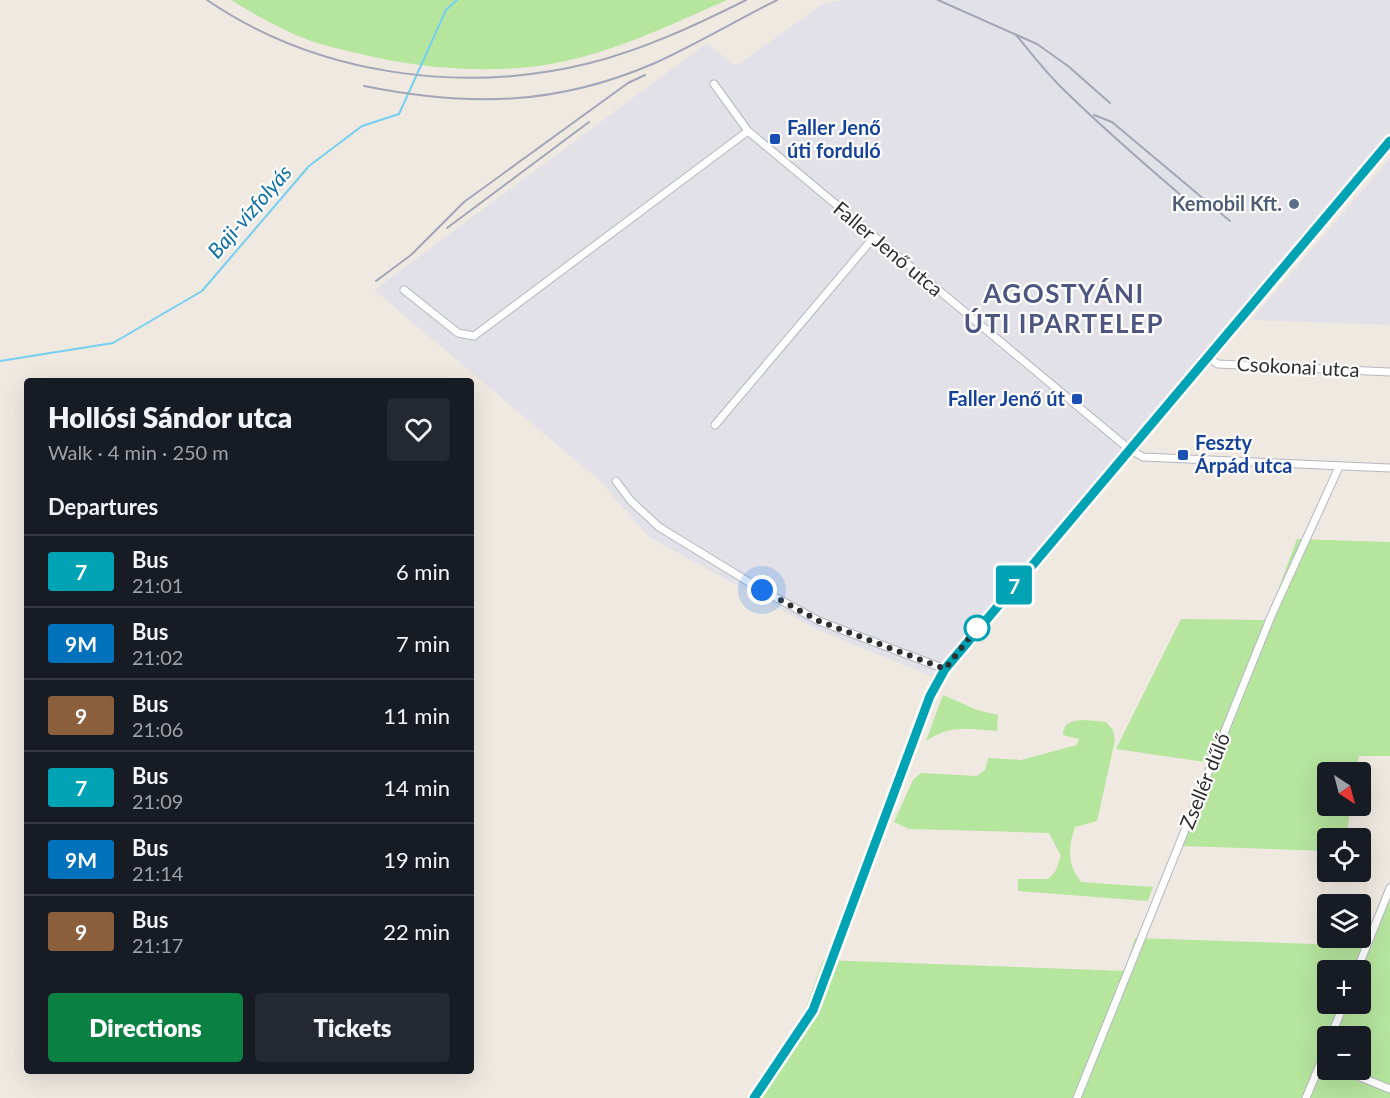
<!DOCTYPE html>
<html lang="en">
<head>
<meta charset="utf-8">
<style>
	:root { --surface:#171b24; --page:#242831; --text:#f1f3f6; --muted:#9ea1a6; --line:#363941; --accent:#0b8043 }
	body { margin:0; font-family:Lato,sans-serif; background:var(--page); color:var(--text); height:100vh; display:flex; flex-direction:column; font-size:22px; white-space:nowrap }
	* { box-sizing:border-box; margin:0 }
	p { font-size:20px; color:var(--muted) }
	.icon { flex:none; width:33px; height:33px; fill:none; stroke:currentColor; stroke-width:2; stroke-linecap:round; stroke-linejoin:round }
	.map { position:relative; flex:1; overflow:hidden }
	.sheet { position:absolute; left:24px; top:378px; width:450px; height:696px; display:flex; flex-direction:column; background:var(--surface); border-radius:6px; box-shadow:0 6px 24px #0002 }
	.sheet>* { flex:none }
	.badge { padding:0 12px; border-radius:4px; font-size:21px; line-height:39px }
	.needle { width:39px; rotate:144deg }
	.buttons { position:absolute; left:1317px; top:762px; display:grid; gap:12px }
	.buttons a { display:grid; place-items:center; width:54px; height:54px; border-radius:6px; background:var(--surface); box-shadow:0 6px 24px #0002; font-size:30px }
	.you { position:absolute; width:30px; height:30px; margin:-15px; border:4px solid #fff; border-radius:50%; background:#1a73e8; box-shadow:0 0 0 9px #1a73e833 }
	.map>.badge { position:absolute; translate:-50% -50%; box-shadow:0 0 0 3px #fff }
	h2 { padding:0 24px; font-size:22px; line-height:54px }
	.round { display:grid; place-items:center; flex:none; width:63px; height:63px; border-radius:6px; background:var(--page) }
	.headline { display:flex; align-items:center; justify-content:space-between; height:102px; padding:0 24px }
	h1 { font-size:28px; font-weight:800; line-height:45px }
	.button { display:flex; gap:12px; margin-top:auto; padding:12px 24px }
	.button a { flex:1; height:69px; border-radius:6px; background:var(--accent); color:#fff; font-size:24px; font-weight:800; line-height:69px; text-align:center }
	.button a+a { background:var(--page); color:var(--text) }
	ul { padding:0; list-style:none }
	li { display:flex; align-items:center; gap:18px; height:72px; padding:0 24px; border-top:2px solid var(--line) }
	li div { flex:1 }
	li b { display:block; font-size:22px }
	li em { font-style:normal }
	li .badge { min-width:66px; font-weight:700; text-align:center }
	.map>svg:first-child { display:block }
	.industrial { fill:#e3e1e8 }
	.green { fill:#b6e59e; fill-rule:evenodd }
	.lines { fill:none; stroke-linecap:round; stroke-linejoin:round }
	.stream { stroke:#75cff0; stroke-width:2 }
	.street-casing { stroke:#b4b7c1; stroke-width:9 }
	.secondary-casing { stroke:#b4b7c1; stroke-width:11 }
	.street { stroke:#fff; stroke-width:7 }
	.secondary { stroke:#fff; stroke-width:9 }
	.rail { stroke:#a3a6b8; stroke-width:2 }
	.line-casing { stroke:#fff; stroke-width:14 }
	.line { stroke:#00a3b4; stroke-width:9 }
	.walk { stroke:#2e2e2e; stroke-width:6; stroke-dasharray:0 10.8 }
	.transit-dot { fill:#1a4fb4; stroke:#fff; stroke-width:2 }
	.service-dot { fill:#5c6f8a; stroke:#fff; stroke-width:2 }
	.stop-dot { fill:#fff; stroke:#00a3b4; stroke-width:3 }
	.labels { text-anchor:middle; stroke-width:4.5; stroke-linejoin:round; paint-order:stroke }
	.transit-label { font-size:20px; font-weight:bold; fill:#164399; stroke:#fff; text-anchor:start }
	.service-label { font-size:20px; font-weight:bold; fill:#4e5e75; stroke:#fff; text-anchor:end }
	.street-label { font-size:20px; fill:#2e2e2e; stroke:#fff }
	.water-label { font-size:21px; font-style:italic; fill:#0d6fa3; stroke:#fff }
	.district-label { font-size:26px; font-weight:bold; letter-spacing:1.5px; fill:#4d5680; stroke:#fff }
</style>
</head>
<body>
<div class="map">
<svg width="1390" height="1098" viewBox="0 0 1390 1098">
	<rect width="100%" height="100%" fill="#efe9e1"/>
	<g class="industrial">
		<polygon points="841,0 1390,0 1390,141 938,679 818,630 649,537 599,480 374,290 707,43 736,66 823,4"/>
		<polygon points="1390,158 1390,325 1251,320"/>
	</g>
	<g class="green">
		<path d="M231 0H727C670 25 613 53 551 64 485 75 417 68 352 52 337 48 322 45 308 40 281 29 255 15 231 0Z"/>
		<polygon points="1297,539 1390,542 1390,756 1359,756 1356,772 1328,772 1328,806 1351,806 1346,838 1328,838 1327,851 1181,846 1212,763 1116,749 1181,619 1267,620"/>
		<path d="M943 695 977 710 998 715 997 731C968 729 951 724 926 741Z"/>
		<path d="M1085 720 1106 722 1113 730 1115 740 1097 821 1075 827C1068 846 1067 865 1081 882L1153 887 1148 901 1018 891V879H1048L1055 872 1061 856 1049 833 909 829 894 822 913 780 921 773 977 776 985 770 988 758 1021 760 1077 745 1079 739 1063 735C1064 721 1073 721 1085 720Z"/>
		<path d="M1390 898V1098H746L802 1019 823 960 1125 971 1135 938 1372 946ZM1328 970H1360V1004H1328ZM1328 1036H1360V1070H1328Z"/>
	</g>
	<g class="lines">
		<polyline class="stream" points="0,361 113,343 202,291 309,166 362,126 399,114 446,10 457,0"/>
		<g class="street-casing">
			<g id="street">
				<polyline points="714,84 748,131 1129,449 1143,457 1390,468"/>
				<polyline points="404,290 458,333 474,336 748,131"/>
				<polyline points="1207,357 1218,364 1390,372"/>
				<polyline points="715,425 874,237"/>
				<polyline points="616,481 631,501 659,527 762,590 819,621 945,669"/>
				<polyline points="1357,970 1390,888"/>
				<polyline points="1331,1036 1344,1004"/>
				<polyline points="1343,1070 1390,1089"/>
				<polyline points="1077,1098 1272,614 1339,467"/>
				<polyline points="1306,1098 1328,1045"/>
			</g>
		</g>
		<g class="secondary-casing">
			<polyline id="secondary" points="754,1098 813,1010 930,696 945,669 1390,141"/>
		</g>
		<use href="#street" class="street"/>
		<use href="#secondary" class="secondary"/>
		<g class="rail">
			<path d="M207 0C317 75 462 95 590 63 645 49 696 25 746 0"/>
			<polyline points="938,0 1037,44 1068,66 1110,103"/>
			<path d="M1016 35C1032 54 1047 74 1065 91 1103 128 1142 162 1183 197"/>
			<path d="M364 86C469 107 556 106 655 63 697 44 737 20 777 0"/>
			<polyline points="1094,115 1112,122 1230,221"/>
			<polyline points="447,228 589,122"/>
			<polyline points="376,281 411,255 464,202 628,83 645,75"/>
		</g>
	</g>
	<g class="lines">
		<g class="line-casing">
			<polyline id="line" points="754,1098 813,1010 930,696 945,669 1390,141"/>
		</g>
		<use href="#line" class="line"/>
		<polyline class="walk" points="762,590 819,621 945,669 977,628"/>
	</g>
	<g class="transit-dot">
		<rect x="769" y="133" width="12" height="12" rx="3"/>
		<rect x="1071" y="393" width="12" height="12" rx="3"/>
		<rect x="1177" y="449" width="12" height="12" rx="3"/>
	</g>
	<circle class="service-dot" cx="1294" cy="204" r="6"/>
	<circle class="stop-dot" cx="977" cy="628" r="12"/>
	<g class="labels">
		<g class="transit-label">
			<text x="787" y="135">Faller Jenő<tspan x="787" dy="23">úti forduló</tspan></text>
			<text x="1065" y="406" text-anchor="end">Faller Jenő út</text>
			<text x="1195" y="450">Feszty<tspan x="1195" dy="23">Árpád utca</tspan></text>
		</g>
		<g class="service-label">
			<text x="1282" y="211">Kemobil Kft.</text>
		</g>
		<g class="street-label">
			<text transform="translate(888 249) rotate(40)" y="7">Faller Jenő utca</text>
			<text transform="translate(1298 367) rotate(3)" y="7">Csokonai utca</text>
			<text transform="translate(1205 781) rotate(-68)" y="7">Zsellér dűlő</text>
		</g>
		<g class="water-label">
			<text transform="translate(250 212) rotate(-49)" y="7">Baji-vízfolyás</text>
		</g>
		<g class="district-label">
			<text x="1064" y="303">AGOSTYÁNI<tspan x="1064" dy="30">ÚTI IPARTELEP</tspan></text>
		</g>
	</g>
</svg>
<div class="buttons">
<a><svg class="needle" viewBox="-14 -14 28 28"><path d="M0-13l5 13h-10z" fill="#e53935"/><path d="M0 13l5-13h-10z" fill="#9ea1a6"/></svg></a>
<a><svg class="icon" aria-label="locate" viewBox="0 0 24 24"><circle cx="12" cy="12" r="6"/><path d="M12 2v4M12 18v4M2 12h4M18 12h4"/></svg></a>
<a><svg class="icon" aria-label="layers" viewBox="0 0 24 24"><path d="M12 4l9 5-9 5-9-5zM3 14l9 5 9-5"/></svg></a>
<a>+</a>
<a>−</a>
</div>
<div class="you" style="left:762px;top:590px"></div>
<b class="badge" style="left:1014px;top:585px;background:#00a3b4;color:#fff">7</b>
<section class="sheet">
<div class="headline"><div><h1>Hollósi Sándor utca</h1><p>Walk · 4 min · 250 m</p></div><a class="round"><svg class="icon" aria-label="heart" viewBox="0 0 24 24"><path d="M12 20l-8-8c-3-5 5-10 8-4 3-6 11-1 8 4z"/></svg></a></div>
<h2>Departures</h2>
<ul>
<li><span class="badge" style="background:#00a3b4;color:#fff">7</span><div><b>Bus</b><p>21:01</p></div><em>6 min</em></li>
<li><span class="badge" style="background:#0072bc;color:#fff">9M</span><div><b>Bus</b><p>21:02</p></div><em>7 min</em></li>
<li><span class="badge" style="background:#8b5e3c;color:#fff">9</span><div><b>Bus</b><p>21:06</p></div><em>11 min</em></li>
<li><span class="badge" style="background:#00a3b4;color:#fff">7</span><div><b>Bus</b><p>21:09</p></div><em>14 min</em></li>
<li><span class="badge" style="background:#0072bc;color:#fff">9M</span><div><b>Bus</b><p>21:14</p></div><em>19 min</em></li>
<li><span class="badge" style="background:#8b5e3c;color:#fff">9</span><div><b>Bus</b><p>21:17</p></div><em>22 min</em></li>
</ul>
<div class="button"><a>Directions</a><a>Tickets</a></div>
</section>
</div>
</body>
</html>
